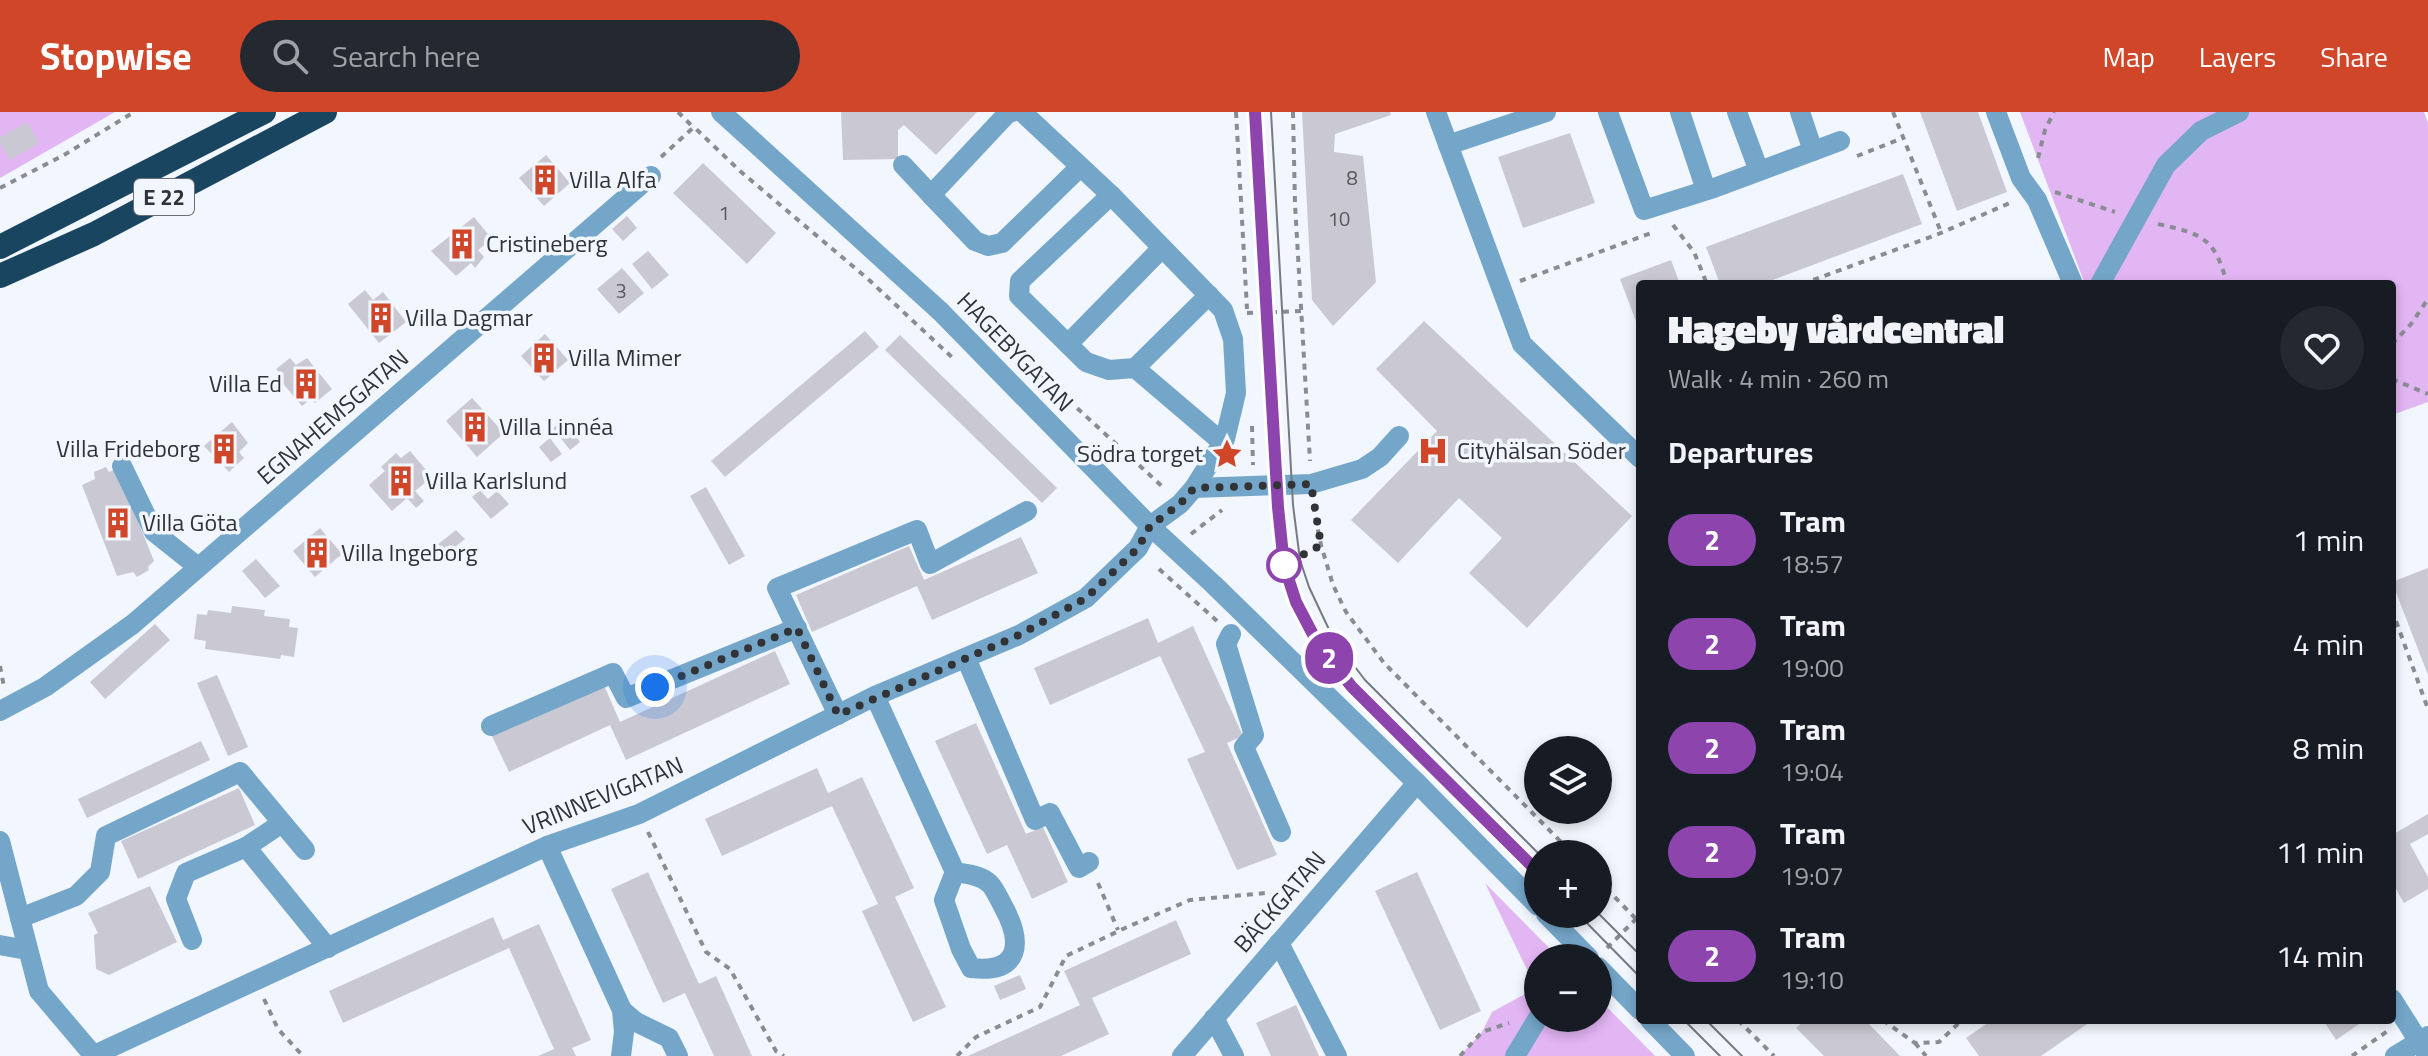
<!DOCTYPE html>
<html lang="en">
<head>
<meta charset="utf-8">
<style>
	:root { --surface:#171b24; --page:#242831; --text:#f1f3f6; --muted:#9ea1a6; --accent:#d04629 }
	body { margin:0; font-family:"Titillium Web",sans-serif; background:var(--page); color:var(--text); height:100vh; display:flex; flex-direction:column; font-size:30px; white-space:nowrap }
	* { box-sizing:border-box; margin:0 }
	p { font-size:26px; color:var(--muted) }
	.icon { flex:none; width:44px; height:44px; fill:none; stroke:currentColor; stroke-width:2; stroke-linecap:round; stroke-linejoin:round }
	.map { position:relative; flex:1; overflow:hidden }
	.drawer { position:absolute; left:1636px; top:168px; width:760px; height:744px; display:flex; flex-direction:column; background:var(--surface); border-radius:8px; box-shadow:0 4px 12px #0003 }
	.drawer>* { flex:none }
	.badge { padding:0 16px; border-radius:26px; font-size:28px; line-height:52px }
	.fabs { position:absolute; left:1524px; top:624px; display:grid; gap:16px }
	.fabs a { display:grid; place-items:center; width:88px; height:88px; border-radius:50%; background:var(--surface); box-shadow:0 4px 12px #0003; font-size:40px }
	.you { position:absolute; width:40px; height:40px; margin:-20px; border:6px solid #fff; border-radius:50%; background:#1a73e8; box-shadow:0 0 0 12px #1a73e833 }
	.map>.badge { position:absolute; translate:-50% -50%; box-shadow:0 0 0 4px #fff }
	h2 { padding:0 32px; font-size:30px; line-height:72px }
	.round { display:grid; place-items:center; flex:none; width:84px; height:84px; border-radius:42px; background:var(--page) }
	.headline { display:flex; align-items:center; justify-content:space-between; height:136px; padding:0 32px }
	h1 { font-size:38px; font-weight:800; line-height:60px }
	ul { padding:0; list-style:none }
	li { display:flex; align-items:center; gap:24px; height:104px; padding:0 32px }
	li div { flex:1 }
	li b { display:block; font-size:30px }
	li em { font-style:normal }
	li .badge { min-width:88px; font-weight:700; text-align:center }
	header { display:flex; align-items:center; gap:48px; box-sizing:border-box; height:112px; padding:0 40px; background:var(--accent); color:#fff }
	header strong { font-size:38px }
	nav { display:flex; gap:44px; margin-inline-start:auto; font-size:28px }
	.search { width:560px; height:72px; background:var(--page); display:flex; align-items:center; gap:20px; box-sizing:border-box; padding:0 28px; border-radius:44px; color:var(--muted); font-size:30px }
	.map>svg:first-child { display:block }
	.green { fill:#e2b5f3 }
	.building { fill:#cac9d3 }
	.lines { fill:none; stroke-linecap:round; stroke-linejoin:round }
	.path { stroke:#898c92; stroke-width:4; stroke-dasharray:6 6; stroke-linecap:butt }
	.minor { stroke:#74a6c9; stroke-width:20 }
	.highway { stroke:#1a4560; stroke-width:24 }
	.tram { stroke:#787a7f; stroke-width:2 }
	.line-casing { stroke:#fff; stroke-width:18 }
	.line { stroke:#8e44ad; stroke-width:12 }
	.walk { stroke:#313336; stroke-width:8; stroke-dasharray:0 14.4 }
	.stop-dot { fill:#fff; stroke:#8e44ad; stroke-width:4 }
	.labels { text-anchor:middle; stroke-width:7; stroke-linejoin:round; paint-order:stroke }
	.number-label { font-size:20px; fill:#57585d }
	.shield { fill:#f2f6fe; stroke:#6b6e72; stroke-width:2 }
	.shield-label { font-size:22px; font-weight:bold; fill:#313336 }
	.poi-label { font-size:24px; fill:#313336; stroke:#f2f6fe; text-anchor:start }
	.street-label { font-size:24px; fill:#313336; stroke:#f2f6fe }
</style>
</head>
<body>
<header>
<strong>Stopwise</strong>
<div class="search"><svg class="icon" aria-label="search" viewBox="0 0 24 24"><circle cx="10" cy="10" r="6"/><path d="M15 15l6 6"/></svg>Search here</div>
<nav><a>Map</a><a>Layers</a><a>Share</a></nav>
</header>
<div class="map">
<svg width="2428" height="944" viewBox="0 0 2428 944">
	<rect width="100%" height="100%" fill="#f2f6fe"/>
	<g class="green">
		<polygon points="0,0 115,0 0,66"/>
		<polygon points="2020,0 2424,0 2428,11 2428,290 2392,303 2392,172 2085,172"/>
		<polygon points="1485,771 1559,846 1538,846 1538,906 1598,906 1598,886 1655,944 1460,944 1482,920 1492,900 1536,876"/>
	</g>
	<g class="building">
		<polygon points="841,0 977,0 936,43 904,13 898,18 898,47 843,48"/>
		<polygon points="1302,0 1390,0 1391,3 1335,22 1334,40 1363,44 1376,170 1333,214 1312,188"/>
		<polygon points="1920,0 1978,0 2007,80 1957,99"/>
		<polygon points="27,10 39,31 10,48 0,31 0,26"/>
		<polygon points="1570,21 1595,91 1523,116 1498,45"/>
		<polygon points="546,43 570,71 544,94 519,66"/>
		<polygon points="703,51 776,121 747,152 673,81"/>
		<polygon points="1903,62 1922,112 1762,172 1720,172 1706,135"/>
		<polygon points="627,104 637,116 623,129 612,117"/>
		<polygon points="474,105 492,127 478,138 484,145 475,156 471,151 456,164 431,139"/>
		<polygon points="648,139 669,163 652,177 632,152"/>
		<polygon points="1671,148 1680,172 1640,172 1640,220 1620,167"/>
		<polygon points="622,156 644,181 619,202 597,177"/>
		<polygon points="365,178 373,188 383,180 406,210 379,231 348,192"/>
		<polygon points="1424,209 1632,404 1527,516 1469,461 1502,426 1459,386 1398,451 1351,408 1437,319 1376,257"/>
		<polygon points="865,219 879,235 725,365 711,349"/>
		<polygon points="545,222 568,248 544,269 521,244"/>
		<polygon points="900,223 1057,376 1042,391 885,238"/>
		<polygon points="290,246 296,253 307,246 332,277 315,291 312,286 302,294 279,267 283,265 276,257"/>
		<polygon points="472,286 504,321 477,345 446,309"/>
		<polygon points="563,308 580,330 570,338 553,316"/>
		<polygon points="232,310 248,331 239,340 244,346 229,360 204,334"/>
		<polygon points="550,326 562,342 551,350 539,335"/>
		<polygon points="410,339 432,365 415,379 424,389 416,396 407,386 392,399 369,373 385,359 381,355 396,341 401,346"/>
		<polygon points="106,355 109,360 117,357 154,449 148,455 149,458 137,465 133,460 117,464 82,373 95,367 94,360"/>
		<polygon points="706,375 745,444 729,453 690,384"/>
		<polygon points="480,378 488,387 497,379 509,392 491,407 472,385"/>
		<polygon points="320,416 342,442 315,465 293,439"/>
		<polygon points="456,418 465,427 444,444 436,434"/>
		<polygon points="1021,425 1038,461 932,508 917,474 812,520 796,483 909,434 924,468"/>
		<polygon points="256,447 280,474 265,486 242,459"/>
		<polygon points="2428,456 2428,563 2392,470"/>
		<polygon points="232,494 265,498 264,504 290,507 289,515 298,516 294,545 281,543 280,547 205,537 206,529 194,527 197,502 207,503 208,498 231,501"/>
		<polygon points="1148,506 1158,531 1193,514 1243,624 1227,631 1277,743 1237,758 1187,647 1205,640 1160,544 1050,593 1034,556"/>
		<polygon points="155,512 170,528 105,587 90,570"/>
		<polygon points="775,539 790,572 626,648 610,613 509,660 491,622 603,571 620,610"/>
		<polygon points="217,563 248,635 228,644 197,571"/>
		<polygon points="976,611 1026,722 1043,715 1068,770 1032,787 1007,733 987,742 935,629"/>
		<polygon points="201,629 210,648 87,706 78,687"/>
		<polygon points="817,656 828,681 862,665 914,776 895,785 946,895 913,910 862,799 878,792 832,694 722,744 705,707"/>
		<polygon points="239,676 255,713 138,767 121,729"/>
		<polygon points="2428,702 2428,722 2410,732 2428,765 2428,777 2404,791 2392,770 2392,723"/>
		<polygon points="648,760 699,872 716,864 752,944 714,944 685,881 663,891 611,777"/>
		<polygon points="1417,760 1481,899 1440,918 1375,779"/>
		<polygon points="150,774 177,830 109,863 96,857 94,823 98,821 88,801"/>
		<polygon points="493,805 503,828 539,812 591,928 572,936 576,944 538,944 554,937 509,836 343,911 329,879"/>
		<polygon points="1176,808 1191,842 1092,886 1109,922 1061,944 968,944 1080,893 1064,859"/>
		<polygon points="1020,863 1026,877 1000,888 994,874"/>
		<polygon points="1296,893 1319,944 1271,944 1256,911"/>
		<polygon points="1805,908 1865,908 1900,944 1824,944 1796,916"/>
		<polygon points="1992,908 2093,908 2041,944 1979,944 1966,926"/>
		<polygon points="2323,908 2365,908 2336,928"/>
	</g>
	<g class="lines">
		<g class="path">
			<polyline points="678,0 693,15"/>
			<polyline points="1236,0 1247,197"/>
			<polyline points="1293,0 1295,92 1310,349"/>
			<polyline points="1893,0 1941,120"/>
			<polyline points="1857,44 1903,26"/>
			<polyline points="661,45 694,15 740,59 868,167 956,249"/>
			<polyline points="2038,46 2045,18 2054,0"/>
			<polyline points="0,76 64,43 134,0"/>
			<polyline points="2055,80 2115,100"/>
			<path d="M2158 112C2203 122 2215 126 2227 172"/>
			<polyline points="1673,113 1694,140 1707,172"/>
			<polyline points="1520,169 1654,120"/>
			<polyline points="1802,172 1936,123 2012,90"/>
			<polyline points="1247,201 1302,199"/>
			<polyline points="989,215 1165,377"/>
			<polyline points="2392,232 2411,212 2428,187"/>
			<polyline points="2392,267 2428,282"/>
			<polyline points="1252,314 1253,353"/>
			<polyline points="1313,394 1321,433 1333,473 1346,500 1384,551 1573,742"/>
			<polyline points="1191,422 1222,398"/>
			<polyline points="1159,457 1217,509"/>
			<polyline points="2392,498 2428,597"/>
			<polyline points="0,554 4,575"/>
			<polyline points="648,720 706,840 730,857 776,939 784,944"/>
			<polyline points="1598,768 1640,811"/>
			<polyline points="1098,771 1118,818"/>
			<polyline points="1607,836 1636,807"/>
			<polyline points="264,887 278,917 303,944"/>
			<polyline points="1738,908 1774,944"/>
			<polyline points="1883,908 1915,931 1939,930 1962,908"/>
			<polyline points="1915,931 1926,944"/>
			<polyline points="957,944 976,925 1040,895 1066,844 1125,816 1190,788 1266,781 1287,790"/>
			<polyline points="1460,944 1482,920 1509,911"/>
			<polyline points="2352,944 2389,918"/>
		</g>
		<g class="minor">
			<polyline points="721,0 941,200 1150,414 1213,472 1417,671 1538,794"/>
			<polyline points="1436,0 1522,232 1640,346"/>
			<polyline points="1608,0 1644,98 1714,76 1840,29"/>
			<polyline points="1680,0 1706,78"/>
			<polyline points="1737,0 1759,59"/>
			<polyline points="1800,0 1813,39"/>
			<polyline points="1996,0 2021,66 2037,88 2073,172"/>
			<polyline points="1448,33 1546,0"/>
			<polyline points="903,53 931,83 1007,2 1012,0"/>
			<polyline points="931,83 975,129 988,134 1002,131 1080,55"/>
			<polyline points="1111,83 1020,169 1019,184 1086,250 1109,258 1135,256 1223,331"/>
			<polyline points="2100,172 2166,53 2201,19 2239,0"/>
			<polyline points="1068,232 1162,136"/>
			<polyline points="1135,256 1209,183"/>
			<polyline points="122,354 154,420 198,455"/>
			<polyline points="1194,376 1311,372 1362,357 1380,345 1399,324"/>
			<polyline points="1231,522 1226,532 1254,623 1244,635 1281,720"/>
			<polyline points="966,546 1035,708 1050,701 1079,756 1089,750"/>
			<path d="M875 584 955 760C966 762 982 763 990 772 995 777 999 787 1003 794 1023 830 1021 862 971 856L961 837 944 788 955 760"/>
			<polyline points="0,599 45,575 133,512 651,64"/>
			<polyline points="838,603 777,476 917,418 930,452 1027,399"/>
			<polyline points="491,614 613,561 626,586 797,516"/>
			<polyline points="0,729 39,879 94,944"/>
			<polyline points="547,734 622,898 624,920 621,944"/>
			<polyline points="246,735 328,836"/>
			<polyline points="1546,802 1589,846"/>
			<polyline points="20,806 76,784 100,760 106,724 240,660 305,738"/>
			<polyline points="192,828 176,787 186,761 246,735 282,711"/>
			<polyline points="1279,831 1337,944"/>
			<polyline points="0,833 27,838"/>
			<polyline points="1598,855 1640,898"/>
			<polyline points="2392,887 2428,944"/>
			<polyline points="622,898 636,910 669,926 678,944"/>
			<polyline points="1214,906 1234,944"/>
			<polyline points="1650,908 1685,944"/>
			<polyline points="92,944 547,734 639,702 875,584 1019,523 1086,486 1138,436 1150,414 1180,392 1194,376 1225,327 1236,281 1233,227 1223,198 1111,83 1022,0"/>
			<polyline points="1182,944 1417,671"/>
			<polyline points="1515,944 1538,906"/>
			<polyline points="2395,944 2428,924"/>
		</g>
		<g class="highway">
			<polyline points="0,135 264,0"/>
			<polyline points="0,164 94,122 325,0"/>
		</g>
		<g class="tram">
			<polyline points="1255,0 1278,395 1284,453 1296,490 1319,534 1352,575 1538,760"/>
			<polyline points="1271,0 1293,393 1300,448 1309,475 1333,526 1365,568 1539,742"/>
			<polyline points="1598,801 1640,843"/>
			<polyline points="1578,802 1640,865"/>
			<polyline points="1684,908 1720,944"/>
			<polyline points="1706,908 1742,944"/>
		</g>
	</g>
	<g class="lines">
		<g class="line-casing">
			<polyline id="line" points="1255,0 1278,395 1284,453 1296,490 1319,534 1352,575 1538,760"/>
		</g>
		<use href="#line" class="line"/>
		<polyline class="walk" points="655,575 797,516 838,603 1019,523 1086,486 1138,436 1150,414 1180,392 1194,376 1311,372 1321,433 1284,453"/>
	</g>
	<defs>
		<g id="building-bare" transform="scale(2.4)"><path d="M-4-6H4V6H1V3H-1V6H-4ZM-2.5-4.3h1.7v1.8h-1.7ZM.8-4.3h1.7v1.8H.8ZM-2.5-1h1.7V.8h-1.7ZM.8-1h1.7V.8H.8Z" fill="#d04629" stroke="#f2f6fe" stroke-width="2.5" paint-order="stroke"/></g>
		<g id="hospital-bare" transform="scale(2.4)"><path d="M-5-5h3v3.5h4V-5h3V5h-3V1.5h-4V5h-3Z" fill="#d04629" stroke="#f2f6fe" stroke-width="2.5" paint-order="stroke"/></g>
		<g id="sight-bare" transform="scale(2.4)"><path d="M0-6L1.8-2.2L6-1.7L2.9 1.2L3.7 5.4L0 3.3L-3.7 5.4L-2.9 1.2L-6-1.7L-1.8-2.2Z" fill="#d04629" stroke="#f2f6fe" stroke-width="2.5" paint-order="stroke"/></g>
	</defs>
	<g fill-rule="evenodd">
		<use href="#building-bare" x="545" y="68"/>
		<use href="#building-bare" x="462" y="132"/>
		<use href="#building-bare" x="381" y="206"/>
		<use href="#building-bare" x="544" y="246"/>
		<use href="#building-bare" x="306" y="272"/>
		<use href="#building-bare" x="475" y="315"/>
		<use href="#building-bare" x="224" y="337"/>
		<use href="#hospital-bare" x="1433" y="339"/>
		<use href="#sight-bare" x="1227" y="342"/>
		<use href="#building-bare" x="401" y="369"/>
		<use href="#building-bare" x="118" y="411"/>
		<use href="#building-bare" x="317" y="441"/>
	</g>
	<circle class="stop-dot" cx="1284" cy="453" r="16"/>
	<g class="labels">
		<g class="number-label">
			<text x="1352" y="73">8</text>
			<text x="724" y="108">1</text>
			<text x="1339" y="114">10</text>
			<text x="621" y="186">3</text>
		</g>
		<rect class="shield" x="134" y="67" width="60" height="36" rx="6"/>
		<g class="shield-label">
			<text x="164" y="93">E 22</text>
		</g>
		<g class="poi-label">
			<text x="569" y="76">Villa Alfa</text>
			<text x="486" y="140">Cristineberg</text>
			<text x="405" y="214">Villa Dagmar</text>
			<text x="568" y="254">Villa Mimer</text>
			<text x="282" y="280" text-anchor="end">Villa Ed</text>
			<text x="499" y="323">Villa Linnéa</text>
			<text x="200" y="345" text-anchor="end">Villa Frideborg</text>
			<text x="1457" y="347">Cityhälsan Söder</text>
			<text x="1203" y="350" text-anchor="end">Södra torget</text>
			<text x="425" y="377">Villa Karlslund</text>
			<text x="142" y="419">Villa Göta</text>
			<text x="341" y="449">Villa Ingeborg</text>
		</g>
		<g class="street-label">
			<text transform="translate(1015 240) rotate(46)" y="8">HAGEBYGATAN</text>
			<text transform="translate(333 305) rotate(-41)" y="8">EGNAHEMSGATAN</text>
			<text transform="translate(603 684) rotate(-22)" y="8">VRINNEVIGATAN</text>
			<text transform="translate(1280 790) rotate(-49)" y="8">BÄCKGATAN</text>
		</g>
	</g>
</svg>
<div class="fabs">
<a><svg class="icon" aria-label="layers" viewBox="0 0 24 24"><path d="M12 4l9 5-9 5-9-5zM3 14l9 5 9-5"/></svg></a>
<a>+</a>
<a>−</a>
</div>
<div class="you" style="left:655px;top:575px"></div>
<b class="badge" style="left:1329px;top:546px;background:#8e44ad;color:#fff">2</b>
<section class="drawer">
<div class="headline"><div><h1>Hageby vårdcentral</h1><p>Walk · 4 min · 260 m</p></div><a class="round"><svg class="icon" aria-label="heart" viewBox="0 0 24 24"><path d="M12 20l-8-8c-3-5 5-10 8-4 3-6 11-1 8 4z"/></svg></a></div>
<h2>Departures</h2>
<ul>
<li><span class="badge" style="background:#8e44ad;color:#fff">2</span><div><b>Tram</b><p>18:57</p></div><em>1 min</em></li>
<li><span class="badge" style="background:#8e44ad;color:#fff">2</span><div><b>Tram</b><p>19:00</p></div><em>4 min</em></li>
<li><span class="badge" style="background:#8e44ad;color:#fff">2</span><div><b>Tram</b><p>19:04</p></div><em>8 min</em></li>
<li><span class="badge" style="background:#8e44ad;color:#fff">2</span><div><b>Tram</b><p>19:07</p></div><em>11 min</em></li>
<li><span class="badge" style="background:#8e44ad;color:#fff">2</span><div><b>Tram</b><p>19:10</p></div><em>14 min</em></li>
</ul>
</section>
</div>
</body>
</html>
